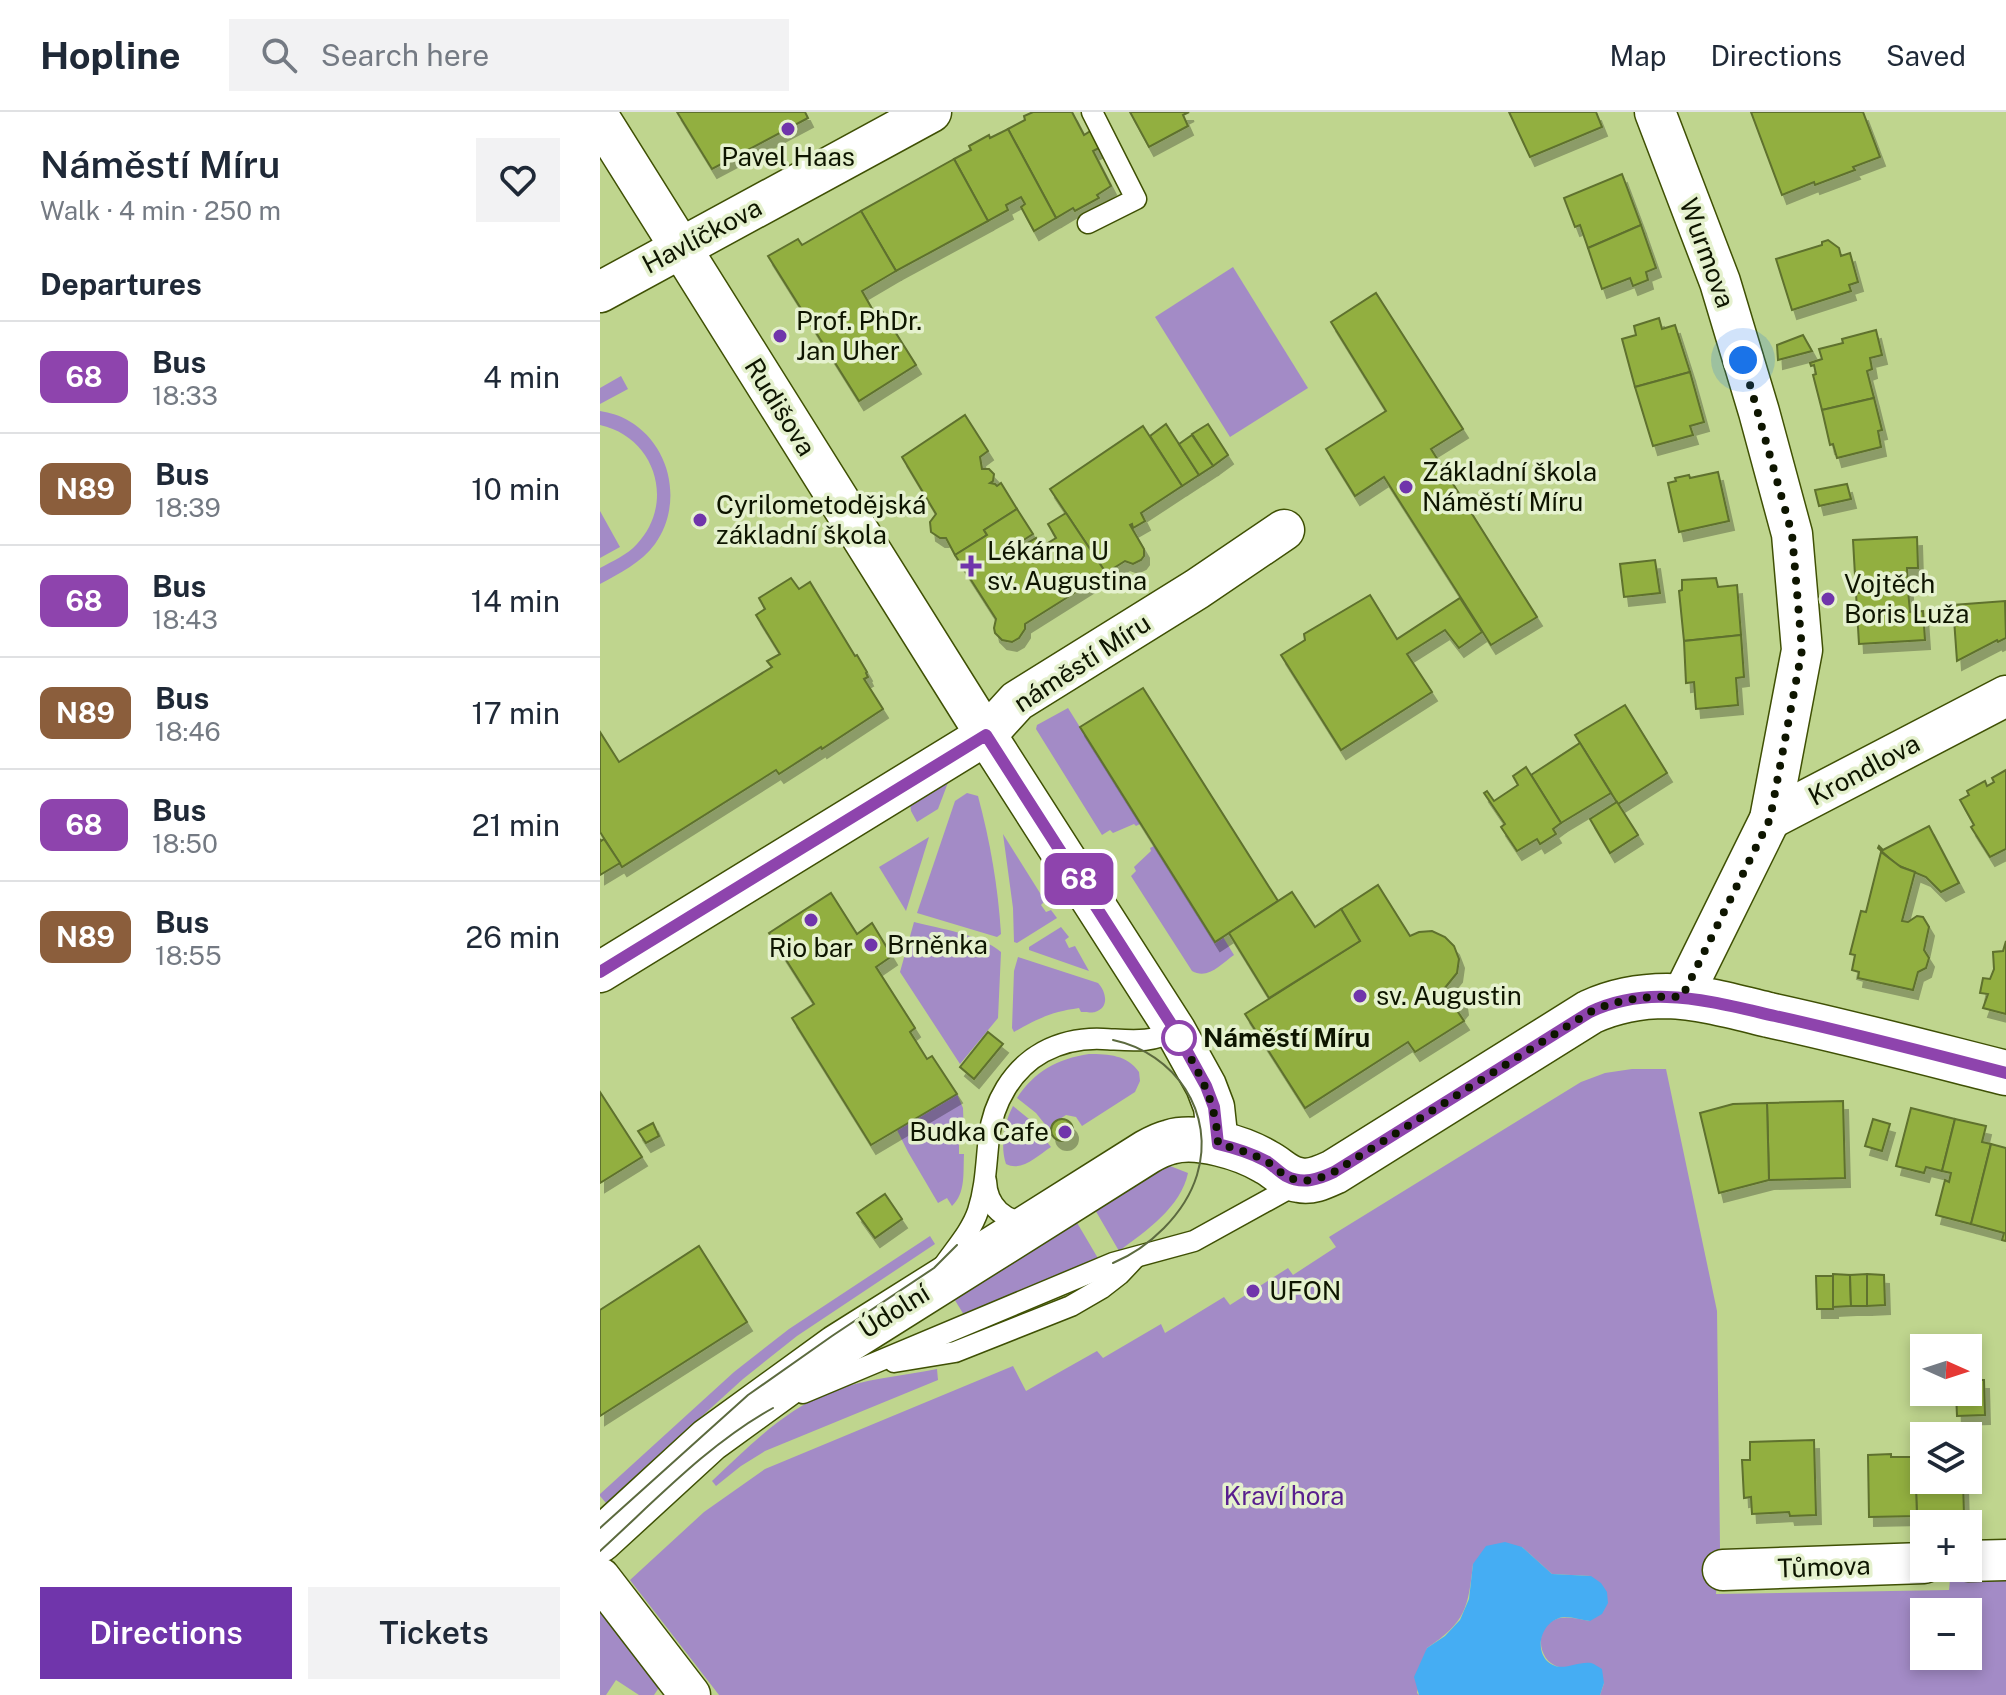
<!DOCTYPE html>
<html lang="en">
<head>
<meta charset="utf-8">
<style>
	:root { --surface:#fff; --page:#f2f2f3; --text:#1f2937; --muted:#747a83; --line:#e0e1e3; --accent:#7035ab }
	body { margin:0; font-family:"Public Sans",sans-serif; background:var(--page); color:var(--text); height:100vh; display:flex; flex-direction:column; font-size:30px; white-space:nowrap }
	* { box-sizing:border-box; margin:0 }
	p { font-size:26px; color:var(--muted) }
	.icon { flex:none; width:44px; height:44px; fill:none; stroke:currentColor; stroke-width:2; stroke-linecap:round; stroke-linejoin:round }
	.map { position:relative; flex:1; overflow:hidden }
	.panel { display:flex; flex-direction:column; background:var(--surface); width:600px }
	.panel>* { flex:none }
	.badge { padding:0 16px; border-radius:12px; font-size:28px; line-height:52px }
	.needle { width:52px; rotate:93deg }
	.fabs { position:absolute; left:1310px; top:1222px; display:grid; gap:16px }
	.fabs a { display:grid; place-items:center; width:72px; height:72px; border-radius:0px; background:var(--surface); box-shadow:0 4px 12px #0003; font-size:40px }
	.you { position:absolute; width:40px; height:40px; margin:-20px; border:6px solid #fff; border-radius:50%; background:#1a73e8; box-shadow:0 0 0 12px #1a73e833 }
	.map>.badge { position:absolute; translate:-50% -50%; box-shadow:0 0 0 4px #fff }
	h2 { padding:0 40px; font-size:30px; line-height:72px }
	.round { display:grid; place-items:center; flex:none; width:84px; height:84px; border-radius:0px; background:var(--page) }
	.overview { display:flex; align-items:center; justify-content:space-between; height:136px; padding:0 40px }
	h1 { font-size:38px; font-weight:600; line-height:60px }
	.button { display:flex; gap:16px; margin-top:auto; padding:16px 40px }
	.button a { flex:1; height:92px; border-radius:0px; background:var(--accent); color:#fff; font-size:32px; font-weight:600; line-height:92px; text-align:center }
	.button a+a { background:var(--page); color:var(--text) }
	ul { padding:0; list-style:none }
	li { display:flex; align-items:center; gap:24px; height:112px; padding:0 40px; border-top:2px solid var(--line) }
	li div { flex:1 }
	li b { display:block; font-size:30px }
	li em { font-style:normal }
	li .badge { min-width:88px; font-weight:700; text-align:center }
	header { display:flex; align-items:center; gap:48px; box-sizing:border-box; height:112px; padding:0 40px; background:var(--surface); border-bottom:2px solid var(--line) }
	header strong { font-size:38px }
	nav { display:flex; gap:44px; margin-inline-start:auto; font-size:28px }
	.search { width:560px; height:72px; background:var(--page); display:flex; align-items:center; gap:20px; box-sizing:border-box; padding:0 28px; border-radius:0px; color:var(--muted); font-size:30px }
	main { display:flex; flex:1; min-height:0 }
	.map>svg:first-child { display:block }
	.green { fill:#a38bc6; fill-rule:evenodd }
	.water { fill:#45adf3 }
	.building { fill:#92af41; stroke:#5e712d; stroke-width:2; filter:url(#shadow) }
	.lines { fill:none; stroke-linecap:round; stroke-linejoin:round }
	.service-casing { stroke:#3f5004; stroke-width:23 }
	.minor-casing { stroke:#3f5004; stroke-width:43 }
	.tertiary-casing { stroke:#3f5004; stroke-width:47 }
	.service { stroke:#fff; stroke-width:20 }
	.minor { stroke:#fff; stroke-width:40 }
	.tertiary { stroke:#fff; stroke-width:44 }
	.tram { stroke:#5c6a3f; stroke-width:2 }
	.line-casing { stroke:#fff; stroke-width:18 }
	.line { stroke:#8e44ad; stroke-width:12 }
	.walk { stroke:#0e1500; stroke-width:8; stroke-dasharray:0 14.4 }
	.poi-dot { fill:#7035ab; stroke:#e5f1ce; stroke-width:3 }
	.stop-dot { fill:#fff; stroke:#8e44ad; stroke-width:4 }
	.labels { text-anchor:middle; stroke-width:7; stroke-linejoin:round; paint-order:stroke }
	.poi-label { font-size:26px; fill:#0e1500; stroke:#e5f1ce; text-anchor:start }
	.street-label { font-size:26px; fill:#0e1500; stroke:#e5f1ce }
	.stop-label { font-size:26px; font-weight:bold; fill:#0e1500; stroke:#e5f1ce; text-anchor:start }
	.park-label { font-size:26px; fill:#581f8e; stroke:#e5f1ce }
</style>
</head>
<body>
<header>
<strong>Hopline</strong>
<div class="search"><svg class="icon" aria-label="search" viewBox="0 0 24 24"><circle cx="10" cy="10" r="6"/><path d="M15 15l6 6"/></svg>Search here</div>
<nav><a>Map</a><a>Directions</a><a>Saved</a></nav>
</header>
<main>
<section class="panel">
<div class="overview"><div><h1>Náměstí Míru</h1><p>Walk · 4 min · 250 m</p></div><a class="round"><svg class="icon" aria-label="heart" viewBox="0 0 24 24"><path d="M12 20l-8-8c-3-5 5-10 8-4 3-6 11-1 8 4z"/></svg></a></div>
<h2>Departures</h2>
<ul>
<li><span class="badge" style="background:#8e44ad;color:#fff">68</span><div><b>Bus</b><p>18:33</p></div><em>4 min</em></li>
<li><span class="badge" style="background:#8b5e3c;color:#fff">N89</span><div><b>Bus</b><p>18:39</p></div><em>10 min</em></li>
<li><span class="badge" style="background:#8e44ad;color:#fff">68</span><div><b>Bus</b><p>18:43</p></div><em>14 min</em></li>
<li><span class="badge" style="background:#8b5e3c;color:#fff">N89</span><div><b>Bus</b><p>18:46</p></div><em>17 min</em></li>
<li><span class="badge" style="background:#8e44ad;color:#fff">68</span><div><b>Bus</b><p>18:50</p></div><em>21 min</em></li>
<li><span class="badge" style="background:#8b5e3c;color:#fff">N89</span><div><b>Bus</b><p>18:55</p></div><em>26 min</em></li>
</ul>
<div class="button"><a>Directions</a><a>Tickets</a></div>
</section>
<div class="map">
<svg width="1406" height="1583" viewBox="0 0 1406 1583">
	<defs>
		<filter id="shadow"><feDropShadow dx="5" dy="9" stdDeviation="0" flood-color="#0004"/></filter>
	</defs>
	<rect width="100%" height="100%" fill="#bfd58e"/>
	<g class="green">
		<polygon points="633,155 708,276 630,325 555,205"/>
		<polygon points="21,264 28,277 0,292 0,276"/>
		<path d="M0 299C10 301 20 303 29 309 72 334 83 393 55 432 41 451 20 461 0 472V456C13 449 27 443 37 432 76 390 55 325 0 313Z"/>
		<polygon points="0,399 20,435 0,446"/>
		<polygon points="468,596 538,708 540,712 536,714 534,712 513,721 510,718 502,723 436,617 437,613"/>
		<polygon points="352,660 338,697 317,710 311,699 310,690"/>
		<path d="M367 681 378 684C390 729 398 774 401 822L397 825 317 801 355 689Z"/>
		<polygon points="403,722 445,789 441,793 446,800 451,798 457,806 417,831 414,830 413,796"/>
		<polygon points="329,725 306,799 279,755"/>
		<path d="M554 734 614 830 623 825 634 843C621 852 608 868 592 859L531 764 536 759 534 755 551 739 550 736Z"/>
		<path d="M314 810C340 817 380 822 401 840L398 906 360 952 300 860Z"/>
		<polygon points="461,815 469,825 465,828 469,836 475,834 489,859 429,838 429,835"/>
		<path d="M418 845 498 871C506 879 510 896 495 900 493 901 483 900 481 900L479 896C451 900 439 906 414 920L412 916 414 859Z"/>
		<path d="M489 942C509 942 527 943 539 960L540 969 535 980 482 1014 476 1005 466 1003 452 1012 451 1020 436 1001 417 986C435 959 457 947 489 942Z"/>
		<path d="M1032 957H1066L1117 1199 1120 1435 1116 1482 1349 1478 1350 1468 1406 1467V1583H1000L1004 1571 990 1551C981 1553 968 1557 959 1555 939 1550 934 1520 952 1509 963 1502 979 1507 990 1509L991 1464 952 1462 922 1435 873 1452C868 1496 866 1510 827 1536L817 1581 819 1583H119L30 1468 104 1400 165 1357 413 1254 426 1279 497 1239 503 1246 561 1212 565 1221 624 1185 630 1193 688 1156 693 1163 736 1135 729 1125 981 970 1005 961ZM1324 1500H1368V1544H1324Z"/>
		<path d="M357 982 363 996 364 1026H359V1042H364C363 1061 366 1081 352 1094L347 1086 338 1091 308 1040 297 1018Z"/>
		<path d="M413 994 429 1007 451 1035C437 1044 422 1060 406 1052 400 1034 404 1011 413 994Z"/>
		<path d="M565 1052 588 1061C581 1095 546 1119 519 1139L494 1096Z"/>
		<polygon points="476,1109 499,1148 364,1203 353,1185"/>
		<polygon points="330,1124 335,1132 197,1224 143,1267 6,1391 0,1384 0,1382 134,1260 189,1217"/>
		<path d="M337 1257 338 1268 165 1339 141 1354 116 1374 112 1369C148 1335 182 1300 229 1280 263 1267 302 1264 337 1257Z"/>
		<polygon points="0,1498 66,1565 54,1583 39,1583 16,1568 6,1583 0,1583"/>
	</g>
	<path class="water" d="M905 1430 922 1435 952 1462 991 1464 1001 1471 1007 1480 1008 1491 1002 1502 990 1509C982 1508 973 1505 965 1505 944 1506 933 1534 947 1549 961 1562 975 1549 991 1551 995 1552 998 1555 1002 1557L1004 1571 1000 1583H819L814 1565 827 1536 845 1524 860 1508 869 1487 873 1452 886 1434Z"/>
	<g class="building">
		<polygon points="77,0 205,0 208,6 112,57"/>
		<polygon points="433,0 472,0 484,23 492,18 501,35 493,39 511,74 497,83 499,86 475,99 473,96 456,106 408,17 425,8 424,4"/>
		<polygon points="530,0 589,0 583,3 588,14 549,35"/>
		<polygon points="909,0 996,0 1002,15 930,45"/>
		<polygon points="1151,0 1263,0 1280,45 1253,55 1255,58 1215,73 1214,70 1182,83"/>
		<polygon points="408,17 456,106 434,119 421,95 425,92 421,85 406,93 408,98 388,109 354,47 371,38 369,34 389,23 390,26"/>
		<polygon points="354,47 388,109 296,159 261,99"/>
		<polygon points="1022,62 1041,113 988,136 980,113 975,115 964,86"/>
		<polygon points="261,99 296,159 262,179 275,202 282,199 316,253 259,289 168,144 198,127 202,133"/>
		<polygon points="1041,113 1056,156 1046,160 1048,168 1033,174 1030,166 1002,177 988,136"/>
		<polygon points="1228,128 1239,136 1241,144 1250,141 1258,170 1249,173 1251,179 1192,198 1176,147 1222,133 1222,130"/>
		<polygon points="776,181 863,317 831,337 937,505 891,533 784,365 755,384 726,337 786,299 731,210"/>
		<polygon points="1059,206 1062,217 1075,213 1090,260 1035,275 1022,227 1036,223 1034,214"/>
		<polygon points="1276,218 1282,243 1270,246 1272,257 1267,259 1274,286 1222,298 1213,263 1216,262 1214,253 1211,254 1210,251 1222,247 1219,237 1243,231 1242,227"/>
		<polygon points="1203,223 1212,239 1178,248 1177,233"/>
		<polygon points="1090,260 1104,310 1090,314 1093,323 1053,334 1035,275"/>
		<polygon points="1274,286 1282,318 1278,319 1281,335 1237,346 1233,332 1230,333 1222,298"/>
		<polygon points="365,303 388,339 380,345 382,357 389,357 394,362 393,369 390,371 395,372 397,374 401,371 417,397 384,418 387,423 355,443 346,426 340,426 331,420 330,410 336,402 302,345"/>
		<polygon points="566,312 599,363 582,374 550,324"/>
		<polygon points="608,312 628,343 613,354 592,322"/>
		<polygon points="543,314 582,374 541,401 545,409 533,416 532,412 530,413 544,437 544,444 541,448 533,452 525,449 506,461 450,377"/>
		<polygon points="592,323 613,354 599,363 579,332"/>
		<polygon points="1118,360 1129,409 1079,420 1068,371 1076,369 1075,366 1089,363 1090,366"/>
		<polygon points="1247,372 1251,387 1219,394 1215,378"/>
		<polygon points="417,397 433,422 422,429 424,433 436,426 441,435 456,426 448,412 466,401 506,461 425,512 425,517 419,526 412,530 402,528 395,521 394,516 396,507 355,443 387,423 384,418"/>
		<polygon points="1317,425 1318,456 1307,456 1308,478 1256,481 1253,428"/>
		<polygon points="1055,448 1060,481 1024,485 1020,452"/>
		<polygon points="191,466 199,477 210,470 255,544 257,543 267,560 266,561 268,565 264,567 283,597 222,637 221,635 179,662 176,658 22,755 0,720 0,620 19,650 172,555 167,549 180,542 156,503 165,497 159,486"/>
		<polygon points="1116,466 1118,475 1137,473 1141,523 1084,529 1079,479 1082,478 1082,468"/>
		<polygon points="1308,478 1310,500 1323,499 1325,528 1259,532 1256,481"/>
		<polygon points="770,483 797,527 860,486 882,520 859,536 845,518 807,542 832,580 741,638 681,543 705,528 704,522"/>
		<polygon points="1405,489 1406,526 1398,530 1397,528 1357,549 1353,493"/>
		<polygon points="1141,523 1144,565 1136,566 1138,593 1096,597 1094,570 1086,571 1084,529"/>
		<polygon points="543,576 678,789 615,830 480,615"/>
		<polygon points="1025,593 1067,661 1018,692 975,623"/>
		<polygon points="980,631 1011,681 961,711 931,663"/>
		<polygon points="926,655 961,711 953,717 956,722 940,732 937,727 917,739 901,715 905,712 884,681 887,679 894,689 918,673 913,664"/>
		<polygon points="1406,658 1406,737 1390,745 1371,715 1374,713 1360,688 1369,683 1367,679 1385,669 1387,674 1394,670 1392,666"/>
		<polygon points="1017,690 1038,723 1010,741 990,707"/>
		<polygon points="1329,714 1359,771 1341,780 1326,765 1297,753 1278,736 1279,734 1283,738"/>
		<polygon points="0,727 1,729 4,727 20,751 0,763"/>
		<polygon points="1281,740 1301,755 1315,760 1302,809 1308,810 1317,804 1323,805 1329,815 1324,838 1329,846 1326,856 1318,860 1313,878 1258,866 1259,860 1252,858 1255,843 1250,842 1261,799 1266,800"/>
		<polygon points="778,773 810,824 819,820 832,819 845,825 854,834 859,847 857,861 844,877 848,885 856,883 862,887 863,894 858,900 864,909 815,940 808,930 705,996 645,902 760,829 741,797"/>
		<polygon points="692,780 715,815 741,797 760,829 669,886 629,821"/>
		<polygon points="231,781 257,822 272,811 292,844 276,855 315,916 310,920 327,947 332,944 357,982 271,1033 192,906 214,892 169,821"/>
		<polygon points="1406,829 1406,902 1383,896 1388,882 1380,881 1383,866 1390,867 1394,857 1393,840 1403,839"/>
		<polygon points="388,920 403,932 374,967 360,955"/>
		<polygon points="0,980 42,1045 0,1071"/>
		<polygon points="1243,989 1245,1066 1169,1068 1167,991"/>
		<polygon points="1167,991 1169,1068 1119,1081 1100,1001 1133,992"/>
		<polygon points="1311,996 1355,1007 1342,1059 1326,1055 1324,1061 1296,1054"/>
		<polygon points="1273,1007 1290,1012 1282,1039 1265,1034"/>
		<polygon points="1355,1007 1386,1014 1382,1030 1391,1032 1371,1112 1336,1103 1345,1068 1349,1070 1351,1061 1342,1059"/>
		<circle cx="462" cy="1018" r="11"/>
		<polygon points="53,1011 59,1024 46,1031 38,1019"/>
		<polygon points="1391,1032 1406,1036 1406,1129 1402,1128 1404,1121 1371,1112"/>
		<polygon points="285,1082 302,1107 275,1126 257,1101"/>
		<polygon points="99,1134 147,1210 0,1304 0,1198"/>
		<polygon points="1233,1162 1250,1163 1251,1194 1233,1195"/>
		<polygon points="1267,1162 1267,1194 1251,1194 1250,1163"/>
		<polygon points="1267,1162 1284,1163 1285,1193 1267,1194"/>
		<polygon points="1216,1164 1233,1164 1233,1197 1217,1197"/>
		<polygon points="1368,1268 1384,1268 1385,1303 1357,1304 1356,1280 1368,1280"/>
		<polygon points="1214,1328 1216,1403 1190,1404 1189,1400 1152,1402 1151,1385 1144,1386 1142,1348 1150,1348 1150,1330"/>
		<polygon points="1314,1338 1324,1338 1324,1368 1363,1368 1364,1403 1317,1404"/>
		<polygon points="1291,1342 1291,1345 1315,1345 1317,1404 1269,1405 1268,1343"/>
	</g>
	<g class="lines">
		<g class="service-casing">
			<g id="service">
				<polyline points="488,111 536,87 492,0"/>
				<path d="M386 1069C387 1095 405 1110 430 1111"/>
				<path d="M342 1156C354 1138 371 1120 378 1099 386 1074 386 1051 389 1025 393 991 412 957 443 940 462 930 482 926 503 927 529 928 552 932 575 918"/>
				<polyline points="294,1250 355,1240 471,1194 502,1176 520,1162 535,1146"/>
				<polyline points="203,1281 513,1151 594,1129 699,1071"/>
			</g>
		</g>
		<g class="minor-casing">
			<g id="minor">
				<polyline points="1055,0 1120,170 1159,300 1192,422 1202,538 1170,707 1082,885"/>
				<polyline points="0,7 386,623 575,918 606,974 614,995 618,1032"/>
				<polyline points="0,180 331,0"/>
				<polyline points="1170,707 1406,584"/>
				<polyline points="0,860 386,623 417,589 597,477 684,418"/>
				<polyline points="1368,1449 1406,1448"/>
				<polyline points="1123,1458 1324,1451"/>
				<polyline points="0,1466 90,1583"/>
			</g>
		</g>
		<g class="tertiary-casing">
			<path id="tertiary" d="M0 1428 109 1328 237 1235 547 1040C554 1036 562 1032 570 1030 597 1022 643 1036 666 1050 678 1056 685 1066 699 1068 711 1071 723 1065 734 1060L990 900C1014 889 1040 884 1067 884 1101 885 1136 895 1169 903 1248 920 1327 941 1406 961"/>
		</g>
		<use href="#service" class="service"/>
		<use href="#minor" class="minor"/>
		<use href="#tertiary" class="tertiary"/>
		<g class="tram">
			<path d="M513 928C575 941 616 1001 597 1063 585 1102 549 1136 513 1151"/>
			<polyline points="0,1416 148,1283 232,1224 334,1156 357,1133"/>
			<path d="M0 1439C55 1389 108 1332 173 1296"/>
		</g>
	</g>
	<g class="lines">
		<g class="line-casing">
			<path id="line" d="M0 860 386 623 575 918 606 974 614 995 618 1032C635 1036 651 1041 666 1049 673 1053 679 1060 686 1064 703 1073 719 1067 734 1060L990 900C1014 889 1040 884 1067 885 1103 886 1140 896 1175 904 1252 921 1329 941 1406 961"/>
		</g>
		<use href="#line" class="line"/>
		<path class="walk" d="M579 926 575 918C597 958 616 985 618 1032 635 1036 651 1041 666 1049 673 1053 679 1060 686 1064 703 1073 719 1067 734 1060L990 900C1020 886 1050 884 1082 885L1170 707 1202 538 1192 422 1143 248"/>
	</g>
	<g class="poi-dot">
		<circle cx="188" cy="17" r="8"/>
		<circle cx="180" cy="224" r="8"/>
		<circle cx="806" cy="375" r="8"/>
		<circle cx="100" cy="408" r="8"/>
		<path d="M367 442h8v8h8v8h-8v8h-8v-8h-8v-8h8z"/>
		<circle cx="1228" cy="487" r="8"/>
		<circle cx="211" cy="808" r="8"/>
		<circle cx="271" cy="833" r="8"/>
		<circle cx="760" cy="884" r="8"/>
		<circle cx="465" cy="1020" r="8"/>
		<circle cx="653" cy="1179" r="8"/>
	</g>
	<circle class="stop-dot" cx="579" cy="926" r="16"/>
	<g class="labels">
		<g class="poi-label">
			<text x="188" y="54" text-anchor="middle">Pavel Haas</text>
			<text x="196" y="218">Prof. PhDr.<tspan x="196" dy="30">Jan Uher</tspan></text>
			<text x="822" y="369">Základní škola<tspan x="822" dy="30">Náměstí Míru</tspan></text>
			<text x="116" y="402">Cyrilometodějská<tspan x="116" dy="30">základní škola</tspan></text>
			<text x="387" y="448">Lékárna U<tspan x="387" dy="30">sv. Augustina</tspan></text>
			<text x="1244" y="481">Vojtěch<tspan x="1244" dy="30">Boris Luža</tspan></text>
			<text x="287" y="842">Brněnka</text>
			<text x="211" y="845" text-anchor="middle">Rio bar</text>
			<text x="776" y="893">sv. Augustin</text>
			<text x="449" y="1029" text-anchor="end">Budka Cafe</text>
			<text x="669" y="1188">UFON</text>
		</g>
		<g class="street-label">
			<text transform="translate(102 124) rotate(-28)" y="9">Havlíčkova</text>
			<text transform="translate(1107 141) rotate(70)" y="9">Wurmova</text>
			<text transform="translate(180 295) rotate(58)" y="9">Rudišova</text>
			<text transform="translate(482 551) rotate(-33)" y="9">náměstí Míru</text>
			<text transform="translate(1264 658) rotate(-28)" y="9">Krondlova</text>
			<text transform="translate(294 1199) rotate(-32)" y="9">Údolní</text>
			<text transform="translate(1224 1455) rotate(-2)" y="9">Tůmova</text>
		</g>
		<g class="stop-label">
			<text x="603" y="935">Náměstí Míru</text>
		</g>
		<g class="park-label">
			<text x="684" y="1393">Kraví hora</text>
		</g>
	</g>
</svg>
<div class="fabs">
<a><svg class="needle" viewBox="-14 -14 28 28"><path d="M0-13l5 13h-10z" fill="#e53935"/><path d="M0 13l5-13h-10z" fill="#747a83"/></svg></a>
<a><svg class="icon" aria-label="layers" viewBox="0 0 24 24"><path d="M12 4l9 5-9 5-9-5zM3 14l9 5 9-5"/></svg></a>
<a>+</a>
<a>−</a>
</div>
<div class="you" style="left:1143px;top:248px"></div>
<b class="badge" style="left:479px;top:767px;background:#8e44ad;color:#fff">68</b>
</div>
</main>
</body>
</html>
